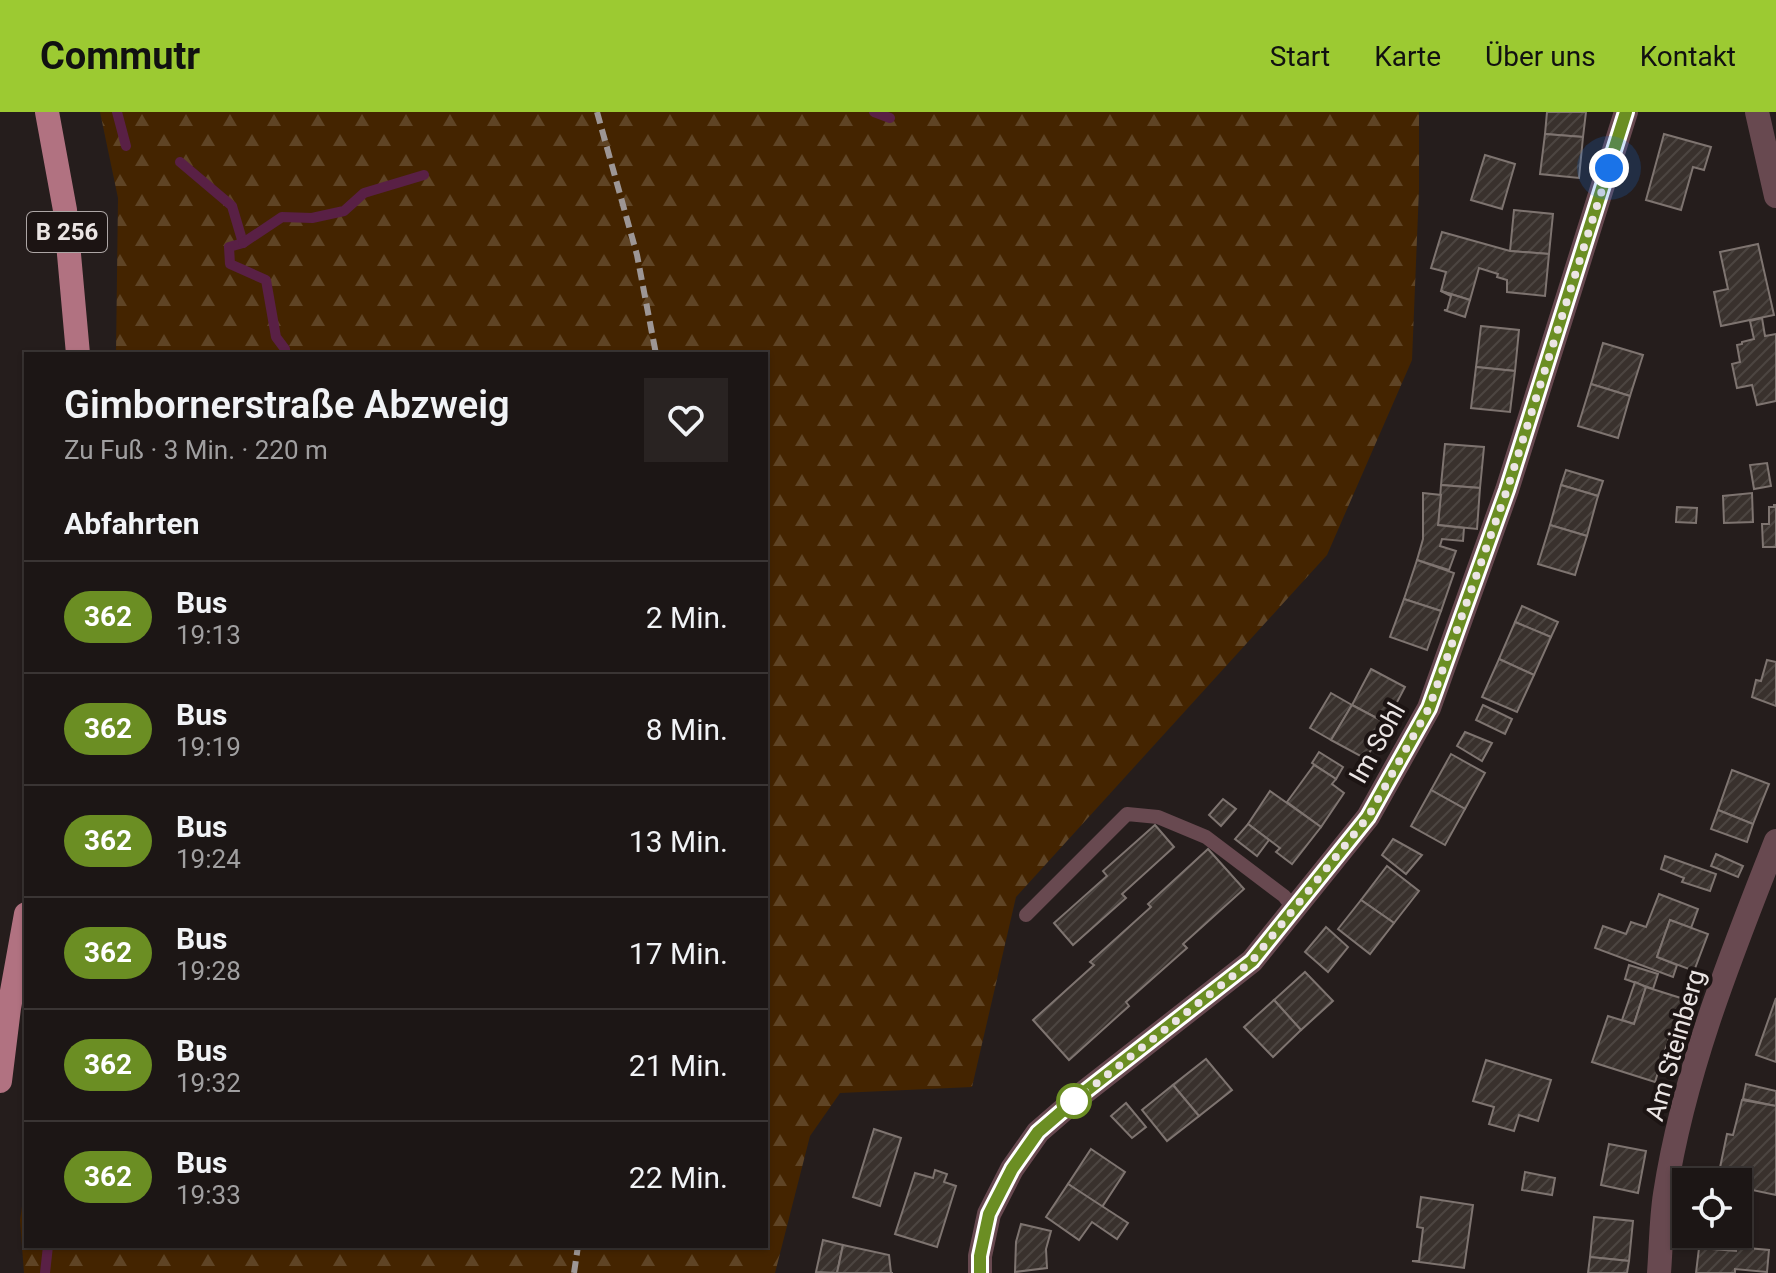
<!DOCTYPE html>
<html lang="de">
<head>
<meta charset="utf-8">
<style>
	:root { --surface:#1c1615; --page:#292322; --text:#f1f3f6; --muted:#a09fa0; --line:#3a3534; --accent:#9cca32 }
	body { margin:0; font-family:Roboto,sans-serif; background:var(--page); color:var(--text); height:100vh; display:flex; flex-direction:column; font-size:30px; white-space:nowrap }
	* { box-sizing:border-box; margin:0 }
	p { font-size:26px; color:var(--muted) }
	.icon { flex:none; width:44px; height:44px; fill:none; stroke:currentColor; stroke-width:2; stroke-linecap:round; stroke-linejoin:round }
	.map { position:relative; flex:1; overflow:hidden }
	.drawer { position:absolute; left:24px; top:240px; width:744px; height:896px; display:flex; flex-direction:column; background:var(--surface); border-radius:0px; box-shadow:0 2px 6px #0004,0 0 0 2px var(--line) }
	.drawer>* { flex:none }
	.badge { padding:0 16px; border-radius:26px; font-size:28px; line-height:52px }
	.tools { position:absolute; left:1672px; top:1056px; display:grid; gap:16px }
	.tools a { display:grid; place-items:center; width:80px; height:80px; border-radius:0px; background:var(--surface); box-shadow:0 2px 6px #0004,0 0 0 2px var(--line); font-size:40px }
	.you { position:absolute; width:40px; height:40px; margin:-20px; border:6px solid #fff; border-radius:50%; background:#1a73e8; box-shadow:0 0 0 12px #1a73e833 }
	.map>.badge { position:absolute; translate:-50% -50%; box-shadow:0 0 0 4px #fff }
	h2 { padding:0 40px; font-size:30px; line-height:72px }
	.round { display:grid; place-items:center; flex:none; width:84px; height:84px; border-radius:0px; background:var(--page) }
	.headline { display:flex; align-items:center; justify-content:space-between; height:136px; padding:0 40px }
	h1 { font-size:38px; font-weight:600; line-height:60px }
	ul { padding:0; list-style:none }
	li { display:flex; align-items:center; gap:24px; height:112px; padding:0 40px; border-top:2px solid var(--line) }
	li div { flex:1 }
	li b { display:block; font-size:30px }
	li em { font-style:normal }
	li .badge { min-width:88px; font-weight:700; text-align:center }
	header { display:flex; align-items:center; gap:48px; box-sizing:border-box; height:112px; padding:0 40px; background:var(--accent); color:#111 }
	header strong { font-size:38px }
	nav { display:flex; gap:44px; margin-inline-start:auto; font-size:28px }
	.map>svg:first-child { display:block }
	.forest { fill:url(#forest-firs) }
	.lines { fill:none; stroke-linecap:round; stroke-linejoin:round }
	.stream { stroke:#592045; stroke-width:10 }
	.building { fill:url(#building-hatch); stroke:#7e7470; stroke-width:2 }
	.service { stroke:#684950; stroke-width:14 }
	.minor { stroke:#684950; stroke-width:24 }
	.primary { stroke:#b17281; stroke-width:24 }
	.rail { stroke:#9d9695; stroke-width:6; stroke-dasharray:12 6; stroke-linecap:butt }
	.line-casing { stroke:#fff; stroke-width:18 }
	.line { stroke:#6b8e23; stroke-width:12 }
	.walk { stroke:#ebe5e4; stroke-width:8; stroke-dasharray:0 14.4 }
	.stop-dot { fill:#fff; stroke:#6b8e23; stroke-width:4 }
	.labels { text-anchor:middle; stroke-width:8; stroke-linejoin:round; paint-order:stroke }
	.shield { fill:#1c1413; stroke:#ada6a5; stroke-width:2 }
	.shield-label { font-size:24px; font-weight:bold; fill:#ebe5e4 }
	.street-label { font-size:26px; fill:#ebe5e4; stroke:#1c1413 }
</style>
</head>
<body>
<header>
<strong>Commutr</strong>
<nav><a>Start</a><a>Karte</a><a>Über uns</a><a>Kontakt</a></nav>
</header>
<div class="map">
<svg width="1776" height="1161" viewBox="0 0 1776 1161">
	<defs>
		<pattern id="forest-firs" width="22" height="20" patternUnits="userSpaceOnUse" patternTransform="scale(2)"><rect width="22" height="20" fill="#442400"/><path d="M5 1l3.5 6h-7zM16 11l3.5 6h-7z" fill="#5f4425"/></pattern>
		<pattern id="building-hatch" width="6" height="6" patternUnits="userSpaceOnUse" patternTransform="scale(2)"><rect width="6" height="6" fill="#39312d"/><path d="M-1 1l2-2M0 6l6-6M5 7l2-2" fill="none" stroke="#4c4541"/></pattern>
	</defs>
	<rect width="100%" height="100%" fill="#251d1c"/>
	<polygon class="forest" points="100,0 1419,0 1419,77 1412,248 1327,443 1016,785 972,975 840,981 810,1024 775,1161 24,1161 20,1108 26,1068 26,1134 766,1134 766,242 116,242 118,86"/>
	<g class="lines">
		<g class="stream">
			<polyline points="117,0 126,34"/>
			<polyline points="874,0 890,6"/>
			<polyline points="180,50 232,94 243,131 229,135 230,152 266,168 276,225 285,237 285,242"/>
			<polyline points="243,131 282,105 312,106 344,99 364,81 424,63"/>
			<polyline points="45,1161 48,1134"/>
		</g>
	</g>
	<g class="building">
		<polygon points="1547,0 1586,0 1583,25 1545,22"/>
		<polygon points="1545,22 1583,25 1579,66 1540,62"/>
		<polygon points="1664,22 1711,35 1704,58 1693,55 1681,98 1646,88"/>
		<polygon points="1485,43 1515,52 1502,97 1471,88"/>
		<polygon points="1514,98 1553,102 1549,142 1510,139"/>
		<polygon points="1442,120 1510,139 1549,142 1545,184 1507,180 1507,168 1497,165 1498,162 1479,156 1470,188 1441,179 1446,160 1431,156"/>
		<polygon points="1758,132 1774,203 1721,214 1714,180 1728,177 1720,140"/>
		<polygon points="1441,179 1470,188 1465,205 1444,198 1447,198 1451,184"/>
		<polygon points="1762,206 1765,224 1776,222 1776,289 1757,293 1752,273 1737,276 1732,252 1740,250 1737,233 1742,232 1742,230 1754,227 1750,209"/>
		<polygon points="1481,214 1519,218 1515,259 1476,255"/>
		<polygon points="1603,231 1643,243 1630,284 1591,272"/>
		<polygon points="1476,255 1515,259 1510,300 1471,296"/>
		<polygon points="1591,272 1630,284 1618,326 1578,314"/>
		<polygon points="1445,332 1484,335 1480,376 1441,373"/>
		<polygon points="1767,351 1771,374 1754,377 1750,353"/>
		<polygon points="1566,358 1603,369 1598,384 1561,373"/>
		<polygon points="1441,373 1480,376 1477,417 1438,413"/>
		<polygon points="1561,373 1598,384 1587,424 1550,413"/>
		<polygon points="1423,381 1441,383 1438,413 1464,416 1463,429 1442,427 1440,434 1456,439 1449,458 1417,448 1423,427"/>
		<polygon points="1752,381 1753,410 1724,411 1723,384"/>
		<polygon points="1774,393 1776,393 1776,435 1763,435 1762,412 1769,412 1769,395 1774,395"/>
		<polygon points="1677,395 1697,396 1696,411 1676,410"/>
		<polygon points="1550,413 1587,424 1575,463 1538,452"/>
		<polygon points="1417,448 1454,461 1441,499 1404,487"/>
		<polygon points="1404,487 1441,499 1427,538 1390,525"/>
		<polygon points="1522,494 1558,510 1551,525 1515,510"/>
		<polygon points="1515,510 1551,525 1534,563 1499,547"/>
		<polygon points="1499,547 1534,563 1517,600 1482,585"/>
		<polygon points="1767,548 1776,550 1776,594 1752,585 1756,568 1761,569"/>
		<polygon points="1371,557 1405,575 1386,611 1352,593"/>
		<polygon points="1331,581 1352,593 1331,628 1310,616"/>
		<polygon points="1352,593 1386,611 1366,647 1331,628"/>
		<polygon points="1483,593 1512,607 1505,622 1476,608"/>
		<polygon points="1465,620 1492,631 1482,649 1457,634"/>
		<polygon points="1319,640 1343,655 1336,667 1312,651"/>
		<polygon points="1451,642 1485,661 1465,697 1431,678"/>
		<polygon points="1314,653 1336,667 1332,672 1344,681 1321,715 1287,690"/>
		<polygon points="1732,658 1769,672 1753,712 1718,698"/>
		<polygon points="1431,678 1465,697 1445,733 1411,714"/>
		<polygon points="1270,679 1321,715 1292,752 1276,740 1280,736 1248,712"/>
		<polygon points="1223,687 1236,697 1221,714 1209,703"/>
		<polygon points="1718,698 1753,712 1747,730 1711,717"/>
		<polygon points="1248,712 1269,728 1257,744 1235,727"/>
		<polygon points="1155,713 1174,735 1122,782 1126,786 1073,833 1054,811 1107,764 1103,759"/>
		<polygon points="1393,727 1422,743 1406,762 1382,743"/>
		<polygon points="1208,737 1244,777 1183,832 1187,836 1126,890 1129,894 1069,948 1033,908 1094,853 1090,850 1151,795 1148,792"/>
		<polygon points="1716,742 1743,754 1738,765 1711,754"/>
		<polygon points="1665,744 1716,762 1710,779 1682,770 1684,766 1661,757"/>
		<polygon points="1387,754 1419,779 1394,811 1361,788"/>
		<polygon points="1659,782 1698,797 1691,816 1670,808 1657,845 1677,853 1673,865 1595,836 1603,814 1626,822 1631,810 1646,815"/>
		<polygon points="1361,788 1394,811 1370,842 1338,817"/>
		<polygon points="1670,808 1708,822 1694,859 1657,845"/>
		<polygon points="1326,815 1348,835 1328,860 1305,840"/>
		<polygon points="1629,853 1658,862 1653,877 1625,867"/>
		<polygon points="1305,860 1333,889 1301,918 1274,888"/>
		<polygon points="1635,870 1646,875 1634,912 1622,908"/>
		<polygon points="1646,875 1687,888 1675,924 1670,923 1655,970 1592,950 1608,904 1634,912"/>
		<polygon points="1776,886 1776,950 1756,943"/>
		<polygon points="1274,888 1301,918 1273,945 1244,915"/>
		<polygon points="1206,947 1232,978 1199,1004 1173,973"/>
		<polygon points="1486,948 1551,968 1538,1009 1519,1003 1514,1019 1489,1012 1494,995 1473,989"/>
		<polygon points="1746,972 1776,979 1776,994 1743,987"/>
		<polygon points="1173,973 1199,1004 1167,1029 1142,998"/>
		<polygon points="1742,988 1776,994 1776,1083 1738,1075 1738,1070 1717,1070 1727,1022 1733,1023"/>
		<polygon points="1126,991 1146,1015 1132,1026 1111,1004"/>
		<polygon points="874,1017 901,1026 880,1094 853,1085"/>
		<polygon points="1609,1032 1646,1039 1638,1081 1601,1073"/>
		<polygon points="1091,1037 1125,1060 1102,1095 1068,1072"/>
		<polygon points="935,1058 947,1062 944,1070 956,1074 937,1135 895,1122 915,1061 933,1066"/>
		<polygon points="1525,1060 1555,1066 1552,1083 1522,1078"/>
		<polygon points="1068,1072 1128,1111 1117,1127 1092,1110 1079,1128 1046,1105"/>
		<polygon points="1421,1085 1473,1093 1464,1156 1412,1149 1419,1149 1423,1116 1417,1115"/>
		<polygon points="1594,1105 1633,1109 1629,1149 1590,1145"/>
		<polygon points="1021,1112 1051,1119 1046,1137 1047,1156 1015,1160 1016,1130"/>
		<polygon points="823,1128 843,1133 837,1161 816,1160"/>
		<polygon points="843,1133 889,1143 891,1161 893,1161 837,1161"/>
		<polygon points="1736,1135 1769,1138 1767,1160 1735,1157 1735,1161 1696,1161 1699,1136 1736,1139"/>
		<polygon points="1590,1145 1629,1149 1627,1161 1588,1161"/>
	</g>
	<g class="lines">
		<polyline class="service" points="1026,803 1127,702 1158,705 1206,725 1284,784 1294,797"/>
		<g class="minor">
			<polyline points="1757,0 1776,84"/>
			<polyline points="980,1161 980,1144 989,1102 1012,1057 1038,1020 1082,982 1252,849 1368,705 1429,596 1507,378 1626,0"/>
			<path d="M1659 1161C1661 1135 1661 1108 1665 1082 1684 959 1731 843 1776 729"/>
		</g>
		<g class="primary">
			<polyline points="47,0 65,98 78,242"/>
			<polyline points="0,969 9,896 26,802"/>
		</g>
		<g class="rail">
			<polyline points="597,0 637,143 656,242"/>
			<polyline points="574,1161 578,1134"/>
		</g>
	</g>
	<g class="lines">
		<g class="line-casing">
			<polyline id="line" points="980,1161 980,1144 989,1102 1012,1057 1038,1020 1082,982 1252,849 1368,705 1429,596 1507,378 1626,0"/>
		</g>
		<use href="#line" class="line"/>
		<polyline class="walk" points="1074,989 1252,849 1368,705 1429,596 1507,378 1609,56"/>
	</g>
	<circle class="stop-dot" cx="1074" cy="989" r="16"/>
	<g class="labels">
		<rect class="shield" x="27" y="100" width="80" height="40" rx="6"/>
		<g class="shield-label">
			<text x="67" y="128">B 256</text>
		</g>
		<g class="street-label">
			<text transform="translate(1377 631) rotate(-61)" y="9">Im Sohl</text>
			<text transform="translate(1675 933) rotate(-74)" y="9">Am Steinberg</text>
		</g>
	</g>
</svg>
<div class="tools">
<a><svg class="icon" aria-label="locate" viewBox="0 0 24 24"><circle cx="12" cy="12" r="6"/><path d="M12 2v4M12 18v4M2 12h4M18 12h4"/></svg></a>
</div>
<div class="you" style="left:1609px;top:56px"></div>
<section class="drawer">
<div class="headline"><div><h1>Gimbornerstraße Abzweig</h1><p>Zu Fuß · 3 Min. · 220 m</p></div><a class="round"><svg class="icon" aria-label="heart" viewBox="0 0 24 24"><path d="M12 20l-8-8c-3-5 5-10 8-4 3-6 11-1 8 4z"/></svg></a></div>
<h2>Abfahrten</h2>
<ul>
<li><span class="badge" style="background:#6b8e23;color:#fff">362</span><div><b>Bus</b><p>19:13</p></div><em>2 Min.</em></li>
<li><span class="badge" style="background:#6b8e23;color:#fff">362</span><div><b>Bus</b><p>19:19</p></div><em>8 Min.</em></li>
<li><span class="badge" style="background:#6b8e23;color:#fff">362</span><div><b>Bus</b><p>19:24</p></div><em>13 Min.</em></li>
<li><span class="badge" style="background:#6b8e23;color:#fff">362</span><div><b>Bus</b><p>19:28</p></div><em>17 Min.</em></li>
<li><span class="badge" style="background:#6b8e23;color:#fff">362</span><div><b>Bus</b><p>19:32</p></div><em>21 Min.</em></li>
<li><span class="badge" style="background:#6b8e23;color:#fff">362</span><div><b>Bus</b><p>19:33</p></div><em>22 Min.</em></li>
</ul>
</section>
</div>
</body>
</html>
